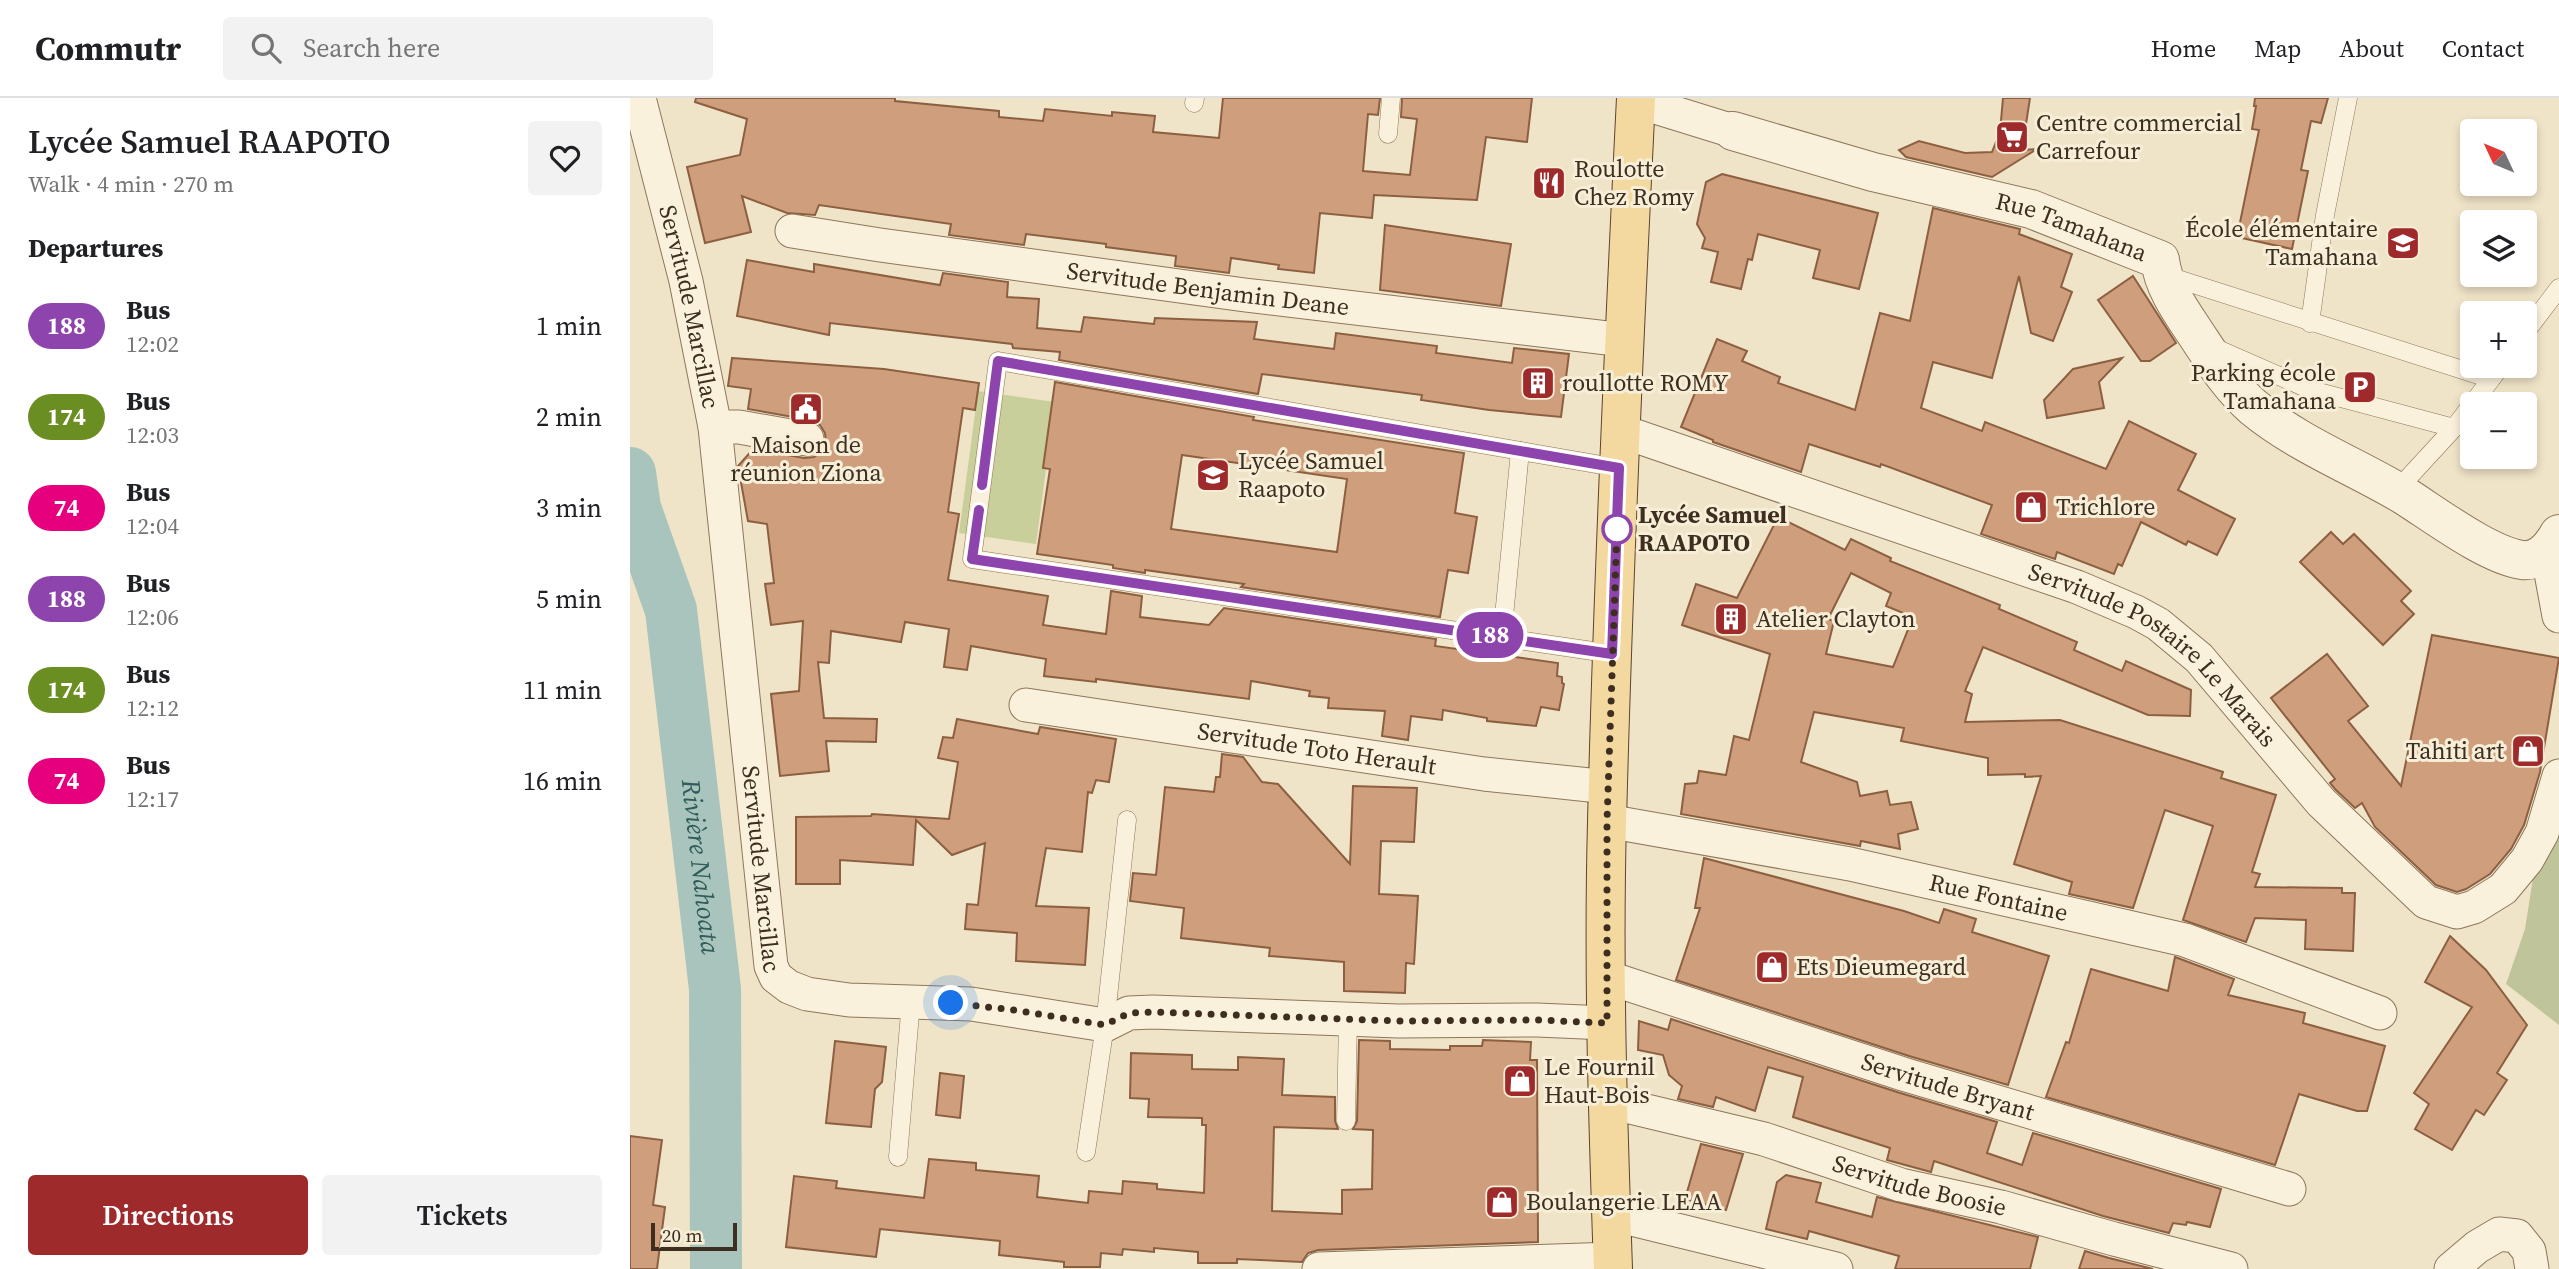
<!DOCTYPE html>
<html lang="en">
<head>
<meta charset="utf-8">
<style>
	:root { --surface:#fff; --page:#f2f2f2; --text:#202124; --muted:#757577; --line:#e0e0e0; --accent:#9e2a2b }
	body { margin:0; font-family:"Source Serif 4",serif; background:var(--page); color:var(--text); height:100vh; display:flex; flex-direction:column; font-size:26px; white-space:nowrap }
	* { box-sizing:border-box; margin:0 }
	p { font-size:23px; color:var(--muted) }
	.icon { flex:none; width:38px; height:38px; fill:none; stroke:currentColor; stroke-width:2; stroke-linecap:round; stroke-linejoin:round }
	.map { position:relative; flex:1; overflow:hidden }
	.details { display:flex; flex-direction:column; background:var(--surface); width:630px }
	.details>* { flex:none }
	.badge { padding:0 14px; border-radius:23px; font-size:24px; line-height:46px }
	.needle { width:46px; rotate:314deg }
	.controls { position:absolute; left:1830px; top:21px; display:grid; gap:14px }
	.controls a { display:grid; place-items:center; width:77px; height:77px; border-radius:7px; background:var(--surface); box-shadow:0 4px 10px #0003; font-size:35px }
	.scale { position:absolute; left:21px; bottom:18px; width:86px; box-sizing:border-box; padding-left:7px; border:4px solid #3d2e20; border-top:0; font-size:19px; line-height:24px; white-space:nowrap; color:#3d2e20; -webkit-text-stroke:5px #f7eed8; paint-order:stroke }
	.you { position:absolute; width:35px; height:35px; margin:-18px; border:5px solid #fff; border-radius:50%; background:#1a73e8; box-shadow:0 0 0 10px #1a73e833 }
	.map>.badge { position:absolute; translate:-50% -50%; box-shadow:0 0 0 4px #fff }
	h2 { padding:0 28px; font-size:26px; line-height:63px }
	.round { display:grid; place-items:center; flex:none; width:74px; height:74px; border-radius:7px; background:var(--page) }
	.head { display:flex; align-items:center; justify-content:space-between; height:119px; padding:0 28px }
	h1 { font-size:33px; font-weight:600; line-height:52px }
	.primary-button { display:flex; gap:14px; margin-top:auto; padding:14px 28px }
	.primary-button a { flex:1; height:80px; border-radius:7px; background:var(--accent); color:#fff; font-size:28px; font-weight:600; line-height:80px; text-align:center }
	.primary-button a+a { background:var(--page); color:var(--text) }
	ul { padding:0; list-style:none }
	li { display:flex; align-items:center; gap:21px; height:91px; padding:0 28px }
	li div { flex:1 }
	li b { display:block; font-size:26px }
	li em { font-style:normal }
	li .badge { min-width:77px; font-weight:700; text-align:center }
	header { display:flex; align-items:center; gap:42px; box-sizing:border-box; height:98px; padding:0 35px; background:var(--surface); border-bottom:2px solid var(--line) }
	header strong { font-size:33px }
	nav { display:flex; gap:38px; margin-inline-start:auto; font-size:24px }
	.search { width:490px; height:63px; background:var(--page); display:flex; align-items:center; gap:18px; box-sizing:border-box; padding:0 24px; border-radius:7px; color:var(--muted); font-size:26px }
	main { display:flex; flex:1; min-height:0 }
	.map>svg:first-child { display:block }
	.green { fill:#c9cf9b }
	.cemetery { fill:#bfc49a }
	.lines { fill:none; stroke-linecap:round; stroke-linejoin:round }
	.river { stroke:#a9c4bc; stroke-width:52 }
	.building { fill:#cf9f7d; stroke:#8d5f41; stroke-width:2; fill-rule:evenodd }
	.service-casing { stroke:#8d765c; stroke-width:19 }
	.minor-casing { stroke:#8d765c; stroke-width:35 }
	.tertiary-casing { stroke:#8d765c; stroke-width:40 }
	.primary-casing { stroke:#5b4430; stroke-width:40 }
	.service { stroke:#faf1dc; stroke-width:18 }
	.minor { stroke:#faf1dc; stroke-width:33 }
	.tertiary { stroke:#faf1dc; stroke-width:38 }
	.primary { stroke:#f3d9a0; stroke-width:38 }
	.line-casing { stroke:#fff; stroke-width:16 }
	.line { stroke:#8e44ad; stroke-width:10 }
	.walk { stroke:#3d2e20; stroke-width:7; stroke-dasharray:0 12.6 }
	.stop-dot { fill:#fff; stroke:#8e44ad; stroke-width:3.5 }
	.labels { text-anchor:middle; stroke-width:6; stroke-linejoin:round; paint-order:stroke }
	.poi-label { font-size:24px; fill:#3d2e20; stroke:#f7eed8; text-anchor:start }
	.street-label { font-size:24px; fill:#3d2e20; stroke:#f7eed8 }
	.stop-label { font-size:24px; font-weight:bold; fill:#3d2e20; stroke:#f7eed8; text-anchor:start }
	.water-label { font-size:26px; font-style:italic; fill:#2f5d5a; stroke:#f7eed8 }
</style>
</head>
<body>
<header>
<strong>Commutr</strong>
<div class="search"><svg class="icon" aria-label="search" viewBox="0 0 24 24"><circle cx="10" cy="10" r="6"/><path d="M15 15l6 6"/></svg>Search here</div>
<nav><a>Home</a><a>Map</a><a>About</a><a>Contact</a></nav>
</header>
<main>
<section class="details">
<div class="head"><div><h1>Lycée Samuel RAAPOTO</h1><p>Walk · 4 min · 270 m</p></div><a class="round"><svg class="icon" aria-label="heart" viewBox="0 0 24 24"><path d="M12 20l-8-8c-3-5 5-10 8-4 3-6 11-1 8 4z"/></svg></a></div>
<h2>Departures</h2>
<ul>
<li><span class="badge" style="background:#8e44ad;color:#fff">188</span><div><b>Bus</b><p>12:02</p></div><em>1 min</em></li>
<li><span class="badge" style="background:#6b8e23;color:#fff">174</span><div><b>Bus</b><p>12:03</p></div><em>2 min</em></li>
<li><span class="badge" style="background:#e6007e;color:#fff">74</span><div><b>Bus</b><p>12:04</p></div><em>3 min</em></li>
<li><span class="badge" style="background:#8e44ad;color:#fff">188</span><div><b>Bus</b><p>12:06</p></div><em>5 min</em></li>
<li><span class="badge" style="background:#6b8e23;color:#fff">174</span><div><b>Bus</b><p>12:12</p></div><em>11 min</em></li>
<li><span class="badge" style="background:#e6007e;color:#fff">74</span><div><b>Bus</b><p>12:17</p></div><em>16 min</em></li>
</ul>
<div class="primary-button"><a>Directions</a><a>Tickets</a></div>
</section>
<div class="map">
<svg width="1929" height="1171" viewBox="0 0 1929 1171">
	<rect width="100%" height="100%" fill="#f0e4c8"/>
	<polygon class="green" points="348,293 425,304 406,446 329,435"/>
	<polygon class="cemetery" points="1929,723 1929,927 1876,886 1895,831 1903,780"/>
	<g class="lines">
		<path class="river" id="s1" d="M0 375 5 410 41 512 85 891 86 1171"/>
	</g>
	<g class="building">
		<polygon points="66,0 265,0 265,3 369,13 369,19 413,23 415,11 482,18 482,14 525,18 523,34 589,40 593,0 750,0 748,17 738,16 733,73 780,77 787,21 771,19 772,0 902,0 897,44 856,39 847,102 744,97 742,120 690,115 684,175 648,171 649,167 601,160 599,175 545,168 546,158 476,149 476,146 396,136 394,147 319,137 321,126 189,107 185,117 157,115 112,98 121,134 75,145 57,69 110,57 117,21 65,4"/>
		<polygon points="1373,0 1400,0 1392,52 1407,51 1362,79 1276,59 1269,52 1289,43 1335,55 1362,54 1370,34"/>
		<polygon points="1625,0 1698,0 1691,25 1681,23 1671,72 1678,73 1662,151 1607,139 1629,32 1622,31 1626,8 1624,8"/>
		<polygon points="1092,76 1248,115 1229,191 1183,180 1190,152 1128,136 1122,162 1118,161 1111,191 1081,184 1088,154 1072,150 1075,140 1067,126 1076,84"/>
		<polygon points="1303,110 1390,131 1389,136 1442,156 1431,189 1442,194 1423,243 1401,235 1389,178 1362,280 1303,264 1291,310 1352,333 1355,324 1476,371 1499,323 1566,356 1548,392 1605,421 1587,457 1558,443 1556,447 1511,424 1492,468 1488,466 1484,476 1427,454 1425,461 1351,436 1362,407 1251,366 1250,369 1179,346 1171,374 1083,344 1083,342 1051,329 1087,241 1117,253 1112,263 1150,279 1148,285 1225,312 1250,215 1280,223"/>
		<polygon points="755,127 881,146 871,208 750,192"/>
		<polygon points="117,162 184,174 184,166 310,187 313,175 378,184 377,199 409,201 407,230 451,234 454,219 524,226 525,220 627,224 624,241 704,251 706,235 807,248 806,255 882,265 884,250 939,256 931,319 859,312 791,302 792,297 632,276 628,296 429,262 430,254 383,250 382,246 200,225 199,237 107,218"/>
		<polygon points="1503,178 1546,245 1520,263 1511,263 1468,202"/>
		<polygon points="102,260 254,271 349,285 345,312 333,310 318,414 329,416 318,482 418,498 413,527 476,536 481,493 512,498 510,519 579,527 594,510 806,541 805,548 928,565 927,578 932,579 932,585 934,586 929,612 911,609 906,628 857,623 857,620 813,612 812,622 781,618 778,642 752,638 755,613 698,610 699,600 679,598 680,593 621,583 619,601 466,581 466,584 414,578 416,561 341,548 337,572 314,569 319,531 275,524 271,544 201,533 199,565 188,564 194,620 247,621 246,644 196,643 199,673 150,678 141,596 169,593 173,523 141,527 135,486 144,485 137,426 118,423 108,368 123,351 174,360 184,359 192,353 196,345 195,335 190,327 180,322 118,311 121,291 98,288"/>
		<polygon points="1492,260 1469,284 1474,310 1417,320 1414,302 1443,271"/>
		<path d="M425 284 624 319 623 322 834 355 825 415 847 419 838 475 818 472 810 519 611 489 614 486 515 472V475L483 470V467L407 456 420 371 413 370ZM552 357 717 381 707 454 541 431Z"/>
		<path d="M1148 419 1215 452 1221 441 1261 460 1260 463 1370 507 1369 511 1447 544 1444 552 1492 573 1496 563 1561 592 1560 618 1518 617 1353 549 1335 593 1342 596 1335 624 1430 622 1593 674 1591 680 1646 697 1622 774 1630 776 1625 789 1712 790V795H1725L1723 853 1675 851 1676 822 1625 820 1616 844 1553 822 1583 728 1535 712 1503 810 1439 796 1442 784 1384 766 1411 678 1395 679V676L1358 677V660L1271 643 1274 630 1184 614 1171 664 1227 684 1230 698 1257 693 1260 707 1281 704 1288 731 1268 736 1270 751 1231 743 1230 748 1051 716 1055 686 1067 685 1069 673 1096 677 1104 638 1119 642 1140 556 1052 527 1066 486 1107 500ZM1221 475 1261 495 1256 508 1283 519 1263 569 1196 556 1204 523 1198 521Z"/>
		<polygon points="1701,434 1713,446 1724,436 1781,493 1771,503 1784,516 1753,547 1670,464"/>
		<polygon points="1802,537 1929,560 1910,674 1894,727 1881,751 1860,776 1836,791 1827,794 1806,787 1745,729 1732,705 1725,710 1705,691 1700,685 1705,681 1641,600 1697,556 1738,608 1718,623 1771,688"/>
		<polygon points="327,621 408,636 410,629 486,641 479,684 466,682 462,695 458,694 452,754 416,750 406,808 459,810 455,867 386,863 387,835 335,831 337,806 348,807 355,745 322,757 286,722 283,767 210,762 210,786 166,786 166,719 241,718 242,716 319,721 328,664 308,660 313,639 323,640"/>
		<polygon points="592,656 613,659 632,684 648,686 720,766 723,688 787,690 784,744 751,743 749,796 788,798 784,866 776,865 775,895 714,893 714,864 639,858 640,850 551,840 554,810 500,803 503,775 526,777 535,689 584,694 586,679 590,679"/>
		<polygon points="1074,760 1274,813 1309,825 1314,811 1346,821 1342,834 1419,858 1378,987 1279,958 1046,882 1070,810 1065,810"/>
		<polygon points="1820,838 1856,872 1897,927 1867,975 1877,982 1854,1017 1846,1012 1822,1052 1785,1031 1799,1006 1784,995 1842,909 1795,884"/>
		<polygon points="1545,859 1604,881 1598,897 1675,915 1673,925 1755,948 1737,1013 1727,1013 1669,996 1645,1067 1416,999 1436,944 1439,945 1461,871 1538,893"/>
		<polygon points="1041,921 1267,994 1367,1024 1357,1055 1392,1067 1403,1035 1591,1091 1580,1129 1557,1124 1556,1127 1543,1125 1539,1135 1473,1118 1304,1063 1301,1074 1257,1062 1260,1050 1163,1019 1173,979 1138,969 1125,1013 1086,999 1083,1009 1048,1001 1052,988 1039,977 1033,957 1008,952 1009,923 1038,932"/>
		<polygon points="729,942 760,943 760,951 820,952 820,948 852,948 853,942 901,944 900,962 907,962 908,1144 688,1152 678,1155 672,1164 607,1161 607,1165 568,1165 568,1154 524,1150 524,1154 493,1151 492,1157 471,1155 470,1169 434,1169 434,1164 369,1157 370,1143 250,1131 246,1159 156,1149 164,1078 207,1083 206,1090 294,1100 299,1061 346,1065 346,1072 409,1078 407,1099 458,1105 459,1093 492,1096 493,1083 527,1086 527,1091 574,1095 576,1027 572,1027 572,1020 518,1019 519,1001 500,1000 501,955 562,957 562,971 608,972 608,959 654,961 652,997 705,999 705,1023 708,1031 644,1029 642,1113 712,1116 712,1092 742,1091 743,1032 723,1031 727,1023"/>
		<polygon points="205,943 256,949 252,984 245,991 241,1029 196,1025"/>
		<polygon points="310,975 334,978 330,1020 306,1017"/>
		<polygon points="0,1038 32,1042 23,1107 35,1109 27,1171 0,1171"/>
		<polygon points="1071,1046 1113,1056 1096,1112 1055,1101"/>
		<polygon points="1156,1077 1191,1085 1186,1104 1242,1119 1247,1099 1408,1139 1400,1171 1265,1171 1269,1158 1179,1133 1177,1141 1136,1131 1147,1084"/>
		<polygon points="1455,1153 1479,1160 1523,1171 1449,1171"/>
	</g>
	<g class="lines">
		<g class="service-casing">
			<g id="service">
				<polyline points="564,5 565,0"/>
				<polyline points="758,36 761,0"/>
				<polyline points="1535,177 1861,281"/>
				<polyline points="1680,225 1695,117 1718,0"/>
				<polyline points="1895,235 1929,190"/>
				<polyline points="1583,249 1681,292 1824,330"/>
				<polyline points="1766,393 1824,330 1871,268"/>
				<polyline points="872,539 890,353"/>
				<polyline points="983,556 342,461 368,263 989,370"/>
				<polyline points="716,1023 718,920"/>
				<polyline points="456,1054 475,927 497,722"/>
				<polyline points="268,1059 281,903"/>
			</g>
		</g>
		<g class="minor-casing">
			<g id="minor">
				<path id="s2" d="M9 0 56 183 85 329 141 868 146 879 159 889 177 896 219 902 341 906 475 927 499 915 523 914 768 923 907 922 977 925"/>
				<polyline points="1006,3 1103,33"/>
				<path id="s3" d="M162 133 250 147 615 197 994 242"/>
				<polyline points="85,329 109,329 177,341"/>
				<path id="s4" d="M991 333 1447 489 1506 514 1528 526 1569 560 1691 704 1796 804 1827 814 1844 809 1873 791 1897 762 1912 735 1929 678"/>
				<polyline points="1917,453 1929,518"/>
				<path id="s5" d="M396 607 854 676 979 689"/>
				<path id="s6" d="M977 723 1220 766 1555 842 1750 915"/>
				<path id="s7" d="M976 879 1273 976 1659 1091"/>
				<path id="s8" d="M979 1004 1134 1041 1271 1087 1371 1109 1484 1141 1601 1171"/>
				<polyline points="981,1116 1206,1171"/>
				<polyline points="689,1171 983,1161"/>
				<polyline points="1821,1171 1847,1149 1869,1136 1887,1138 1899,1153 1902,1171"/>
			</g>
		</g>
		<g class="tertiary-casing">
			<g id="tertiary">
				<path id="s9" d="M1103 33 1243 74 1401 111 1530 162C1533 188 1550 212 1564 233 1582 260 1598 287 1623 309 1669 347 1725 368 1775 398 1805 417 1858 457 1892 462 1910 464 1921 450 1929 436"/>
			</g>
		</g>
		<g class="primary-casing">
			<path id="primary" d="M983 1171C978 1022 973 873 977 724 983 482 994 241 1006 0"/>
		</g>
		<use href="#service" class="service"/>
		<use href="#minor" class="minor"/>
		<use href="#tertiary" class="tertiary"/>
		<use href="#primary" class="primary"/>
	</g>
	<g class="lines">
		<g class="line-casing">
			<polyline id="line" points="349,412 342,461 982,556 989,370 368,263 352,387"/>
		</g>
		<use href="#line" class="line"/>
		<polyline class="walk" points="321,905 384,912 475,927 499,915 523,914 768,923 907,922 977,925 977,723 987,431"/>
	</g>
	<defs>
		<g id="supermarket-square" transform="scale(1.75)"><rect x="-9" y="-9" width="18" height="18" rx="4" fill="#9e2a2b" stroke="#f7eed8"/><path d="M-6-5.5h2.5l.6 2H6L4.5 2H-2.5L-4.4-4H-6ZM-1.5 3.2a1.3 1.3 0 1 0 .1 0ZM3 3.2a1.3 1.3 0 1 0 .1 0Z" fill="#fff"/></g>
		<g id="restaurant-square" transform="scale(1.75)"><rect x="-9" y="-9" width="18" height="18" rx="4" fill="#9e2a2b" stroke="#f7eed8"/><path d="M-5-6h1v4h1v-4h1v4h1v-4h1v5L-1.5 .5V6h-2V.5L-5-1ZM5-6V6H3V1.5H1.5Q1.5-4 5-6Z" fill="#fff"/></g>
		<g id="school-square" transform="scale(1.75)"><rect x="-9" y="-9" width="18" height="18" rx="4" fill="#9e2a2b" stroke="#f7eed8"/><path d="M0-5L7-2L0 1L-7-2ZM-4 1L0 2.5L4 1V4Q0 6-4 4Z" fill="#fff"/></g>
		<g id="building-square" transform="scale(1.75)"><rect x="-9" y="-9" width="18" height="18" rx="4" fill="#9e2a2b" stroke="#f7eed8"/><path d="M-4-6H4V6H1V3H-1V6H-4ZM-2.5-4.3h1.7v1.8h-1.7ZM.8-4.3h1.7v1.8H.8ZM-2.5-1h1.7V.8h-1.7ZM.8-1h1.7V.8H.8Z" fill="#fff"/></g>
		<g id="parking-square" transform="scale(1.75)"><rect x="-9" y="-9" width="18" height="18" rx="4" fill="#9e2a2b" stroke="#f7eed8"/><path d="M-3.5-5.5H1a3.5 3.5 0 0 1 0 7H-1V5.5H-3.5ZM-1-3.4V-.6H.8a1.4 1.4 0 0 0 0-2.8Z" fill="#fff"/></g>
		<g id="civic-square" transform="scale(1.75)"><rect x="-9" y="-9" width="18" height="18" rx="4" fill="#9e2a2b" stroke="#f7eed8"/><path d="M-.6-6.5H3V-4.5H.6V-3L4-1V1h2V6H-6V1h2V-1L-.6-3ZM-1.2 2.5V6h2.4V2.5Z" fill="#fff"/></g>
		<g id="shop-square" transform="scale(1.75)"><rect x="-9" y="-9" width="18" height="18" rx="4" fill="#9e2a2b" stroke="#f7eed8"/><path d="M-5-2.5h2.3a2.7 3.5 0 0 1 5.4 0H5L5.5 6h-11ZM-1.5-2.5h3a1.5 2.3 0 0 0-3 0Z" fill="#fff"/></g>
	</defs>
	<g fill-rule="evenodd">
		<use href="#supermarket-square" x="1382" y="39"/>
		<use href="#restaurant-square" x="919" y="85"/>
		<use href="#school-square" x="1773" y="145"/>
		<use href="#building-square" x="908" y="285"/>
		<use href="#parking-square" x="1730" y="289"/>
		<use href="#civic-square" x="176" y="311"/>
		<use href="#school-square" x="583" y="377"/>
		<use href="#shop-square" x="1401" y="409"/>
		<use href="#building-square" x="1101" y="521"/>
		<use href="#shop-square" x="1898" y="653"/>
		<use href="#shop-square" x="1142" y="869"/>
		<use href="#shop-square" x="890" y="983"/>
		<use href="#shop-square" x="872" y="1104"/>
	</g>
	<circle class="stop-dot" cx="987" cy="431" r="14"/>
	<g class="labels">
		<g class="poi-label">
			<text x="1406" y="33">Centre commercial<tspan x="1406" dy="28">Carrefour</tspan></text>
			<text x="944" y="79">Roulotte<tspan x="944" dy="28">Chez Romy</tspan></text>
			<text x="1748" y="139" text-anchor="end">École élémentaire<tspan x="1748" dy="28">Tamahana</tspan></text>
			<text x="1706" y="283" text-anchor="end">Parking école<tspan x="1706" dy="28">Tamahana</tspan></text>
			<text x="932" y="293">roullotte ROMY</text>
			<text x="176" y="355" text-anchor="middle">Maison de<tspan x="176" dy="28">réunion Ziona</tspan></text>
			<text x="608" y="371">Lycée Samuel<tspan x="608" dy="28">Raapoto</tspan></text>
			<text x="1426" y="417">Trichlore</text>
			<text x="1126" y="529">Atelier Clayton</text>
			<text x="1874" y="661" text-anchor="end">Tahiti art</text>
			<text x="1166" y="877">Ets Dieumegard</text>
			<text x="914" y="977">Le Fournil<tspan x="914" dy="28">Haut-Bois</tspan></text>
			<text x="896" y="1112">Boulangerie LEAA</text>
		</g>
		<g class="street-label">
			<text dy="8" stroke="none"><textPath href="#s9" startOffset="352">Rue Tamahana</textPath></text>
			<text dy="8" stroke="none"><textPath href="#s3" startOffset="420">Servitude Benjamin Deane</textPath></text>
			<text dy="8" stroke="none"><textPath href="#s2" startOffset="215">Servitude Marcillac</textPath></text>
			<text dy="8" stroke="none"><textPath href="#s4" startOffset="584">Servitude Postaire Le Marais</textPath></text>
			<text dy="8" stroke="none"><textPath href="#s5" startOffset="294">Servitude Toto Herault</textPath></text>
			<text dy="8" stroke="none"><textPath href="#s2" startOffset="782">Servitude Marcillac</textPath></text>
			<text dy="8" stroke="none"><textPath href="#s6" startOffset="399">Rue Fontaine</textPath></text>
			<text dy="8" stroke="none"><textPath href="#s7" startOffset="359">Servitude Bryant</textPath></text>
			<text dy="8" stroke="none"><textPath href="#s8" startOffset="322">Servitude Boosie</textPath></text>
		</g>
		<g class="stop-label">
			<text x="1008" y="425">Lycée Samuel<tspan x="1008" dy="28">RAAPOTO</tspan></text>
		</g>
		<g class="water-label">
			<text dy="9" stroke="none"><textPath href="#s1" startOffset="402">Rivière Nahoata</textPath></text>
		</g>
	</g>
</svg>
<div class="controls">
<a><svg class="needle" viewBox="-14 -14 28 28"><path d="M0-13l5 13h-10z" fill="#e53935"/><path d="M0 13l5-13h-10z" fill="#757577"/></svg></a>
<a><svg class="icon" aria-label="layers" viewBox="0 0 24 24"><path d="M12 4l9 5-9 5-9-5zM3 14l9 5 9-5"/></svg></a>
<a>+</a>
<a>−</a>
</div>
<div class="scale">20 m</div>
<div class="you" style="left:321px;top:905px"></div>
<b class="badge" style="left:860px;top:537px;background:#8e44ad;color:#fff">188</b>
</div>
</main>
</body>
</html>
